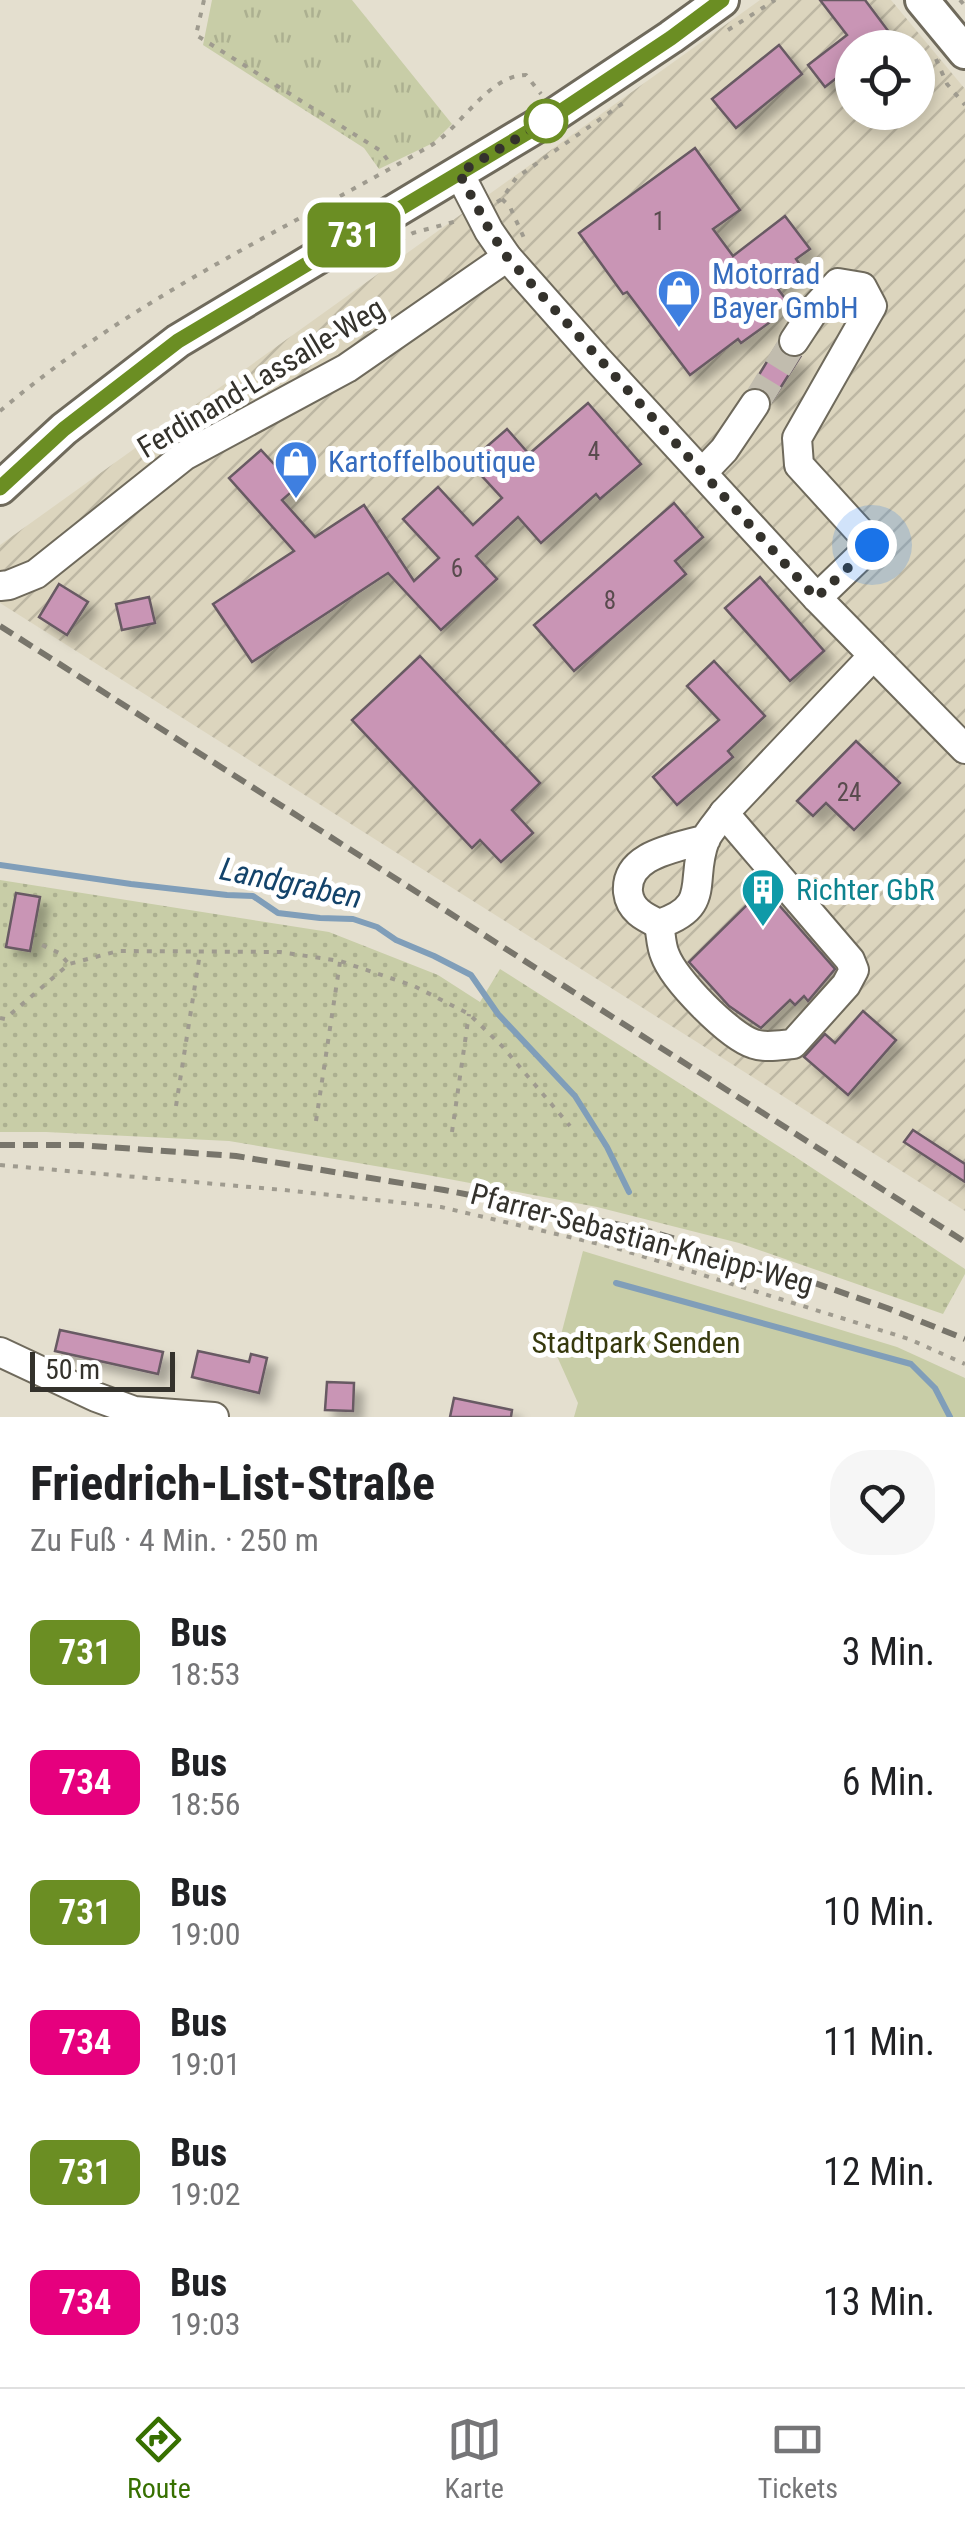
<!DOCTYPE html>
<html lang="de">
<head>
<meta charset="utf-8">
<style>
	:root { --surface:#fff; --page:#f6f6f6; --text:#202124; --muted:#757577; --line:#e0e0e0; --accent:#377000 }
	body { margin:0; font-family:"Roboto Condensed",sans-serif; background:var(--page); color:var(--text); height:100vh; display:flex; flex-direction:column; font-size:38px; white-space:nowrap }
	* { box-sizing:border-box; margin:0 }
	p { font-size:32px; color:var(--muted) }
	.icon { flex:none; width:55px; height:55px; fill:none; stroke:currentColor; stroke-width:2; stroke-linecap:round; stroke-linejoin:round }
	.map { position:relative; height:1417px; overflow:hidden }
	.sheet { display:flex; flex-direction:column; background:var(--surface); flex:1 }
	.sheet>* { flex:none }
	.badge { padding:0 20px; border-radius:15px; font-size:35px; line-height:65px }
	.tools { position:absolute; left:835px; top:30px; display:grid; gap:20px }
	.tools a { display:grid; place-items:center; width:100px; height:100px; border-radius:50%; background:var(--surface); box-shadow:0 5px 15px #0003; font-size:50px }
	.scale { position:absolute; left:30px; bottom:25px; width:145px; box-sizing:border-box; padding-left:10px; border:5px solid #34322c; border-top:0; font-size:28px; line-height:35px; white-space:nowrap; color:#34322c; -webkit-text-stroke:8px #fff; paint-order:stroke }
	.you { position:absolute; width:50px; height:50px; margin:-25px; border:8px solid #fff; border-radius:50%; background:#1a73e8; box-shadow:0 0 0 15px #1a73e833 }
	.map>.badge { position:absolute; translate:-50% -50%; box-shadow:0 0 0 5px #fff }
	.round { display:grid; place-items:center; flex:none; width:105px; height:105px; border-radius:40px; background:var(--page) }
	.summary { display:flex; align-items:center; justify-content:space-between; height:170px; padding:0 30px }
	h1 { font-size:48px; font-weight:700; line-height:75px }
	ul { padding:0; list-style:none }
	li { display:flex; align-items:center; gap:30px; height:130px; padding:0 30px }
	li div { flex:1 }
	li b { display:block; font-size:38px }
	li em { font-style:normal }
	li .badge { min-width:110px; font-weight:700; text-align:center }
	.tabs { display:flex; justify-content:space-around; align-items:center; height:140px; border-top:2px solid var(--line); background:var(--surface); font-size:28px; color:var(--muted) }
	.tabs a { display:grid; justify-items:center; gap:5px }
	.tabs .selected { color:var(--accent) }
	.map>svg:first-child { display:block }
	.industrial { fill:url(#industrial-furrows); fill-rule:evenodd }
	.grass { fill:url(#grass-tufts) }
	.park { fill:#c8cda7 }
	.garden { fill:url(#garden-dots) }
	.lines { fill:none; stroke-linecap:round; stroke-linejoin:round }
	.stream { stroke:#809eb9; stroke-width:6 }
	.building { fill:#c995b5; stroke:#685a63; stroke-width:2.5; filter:url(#shadow) }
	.minor-tunnel { stroke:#c1bcae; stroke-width:28; stroke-dasharray:28 14; stroke-linecap:butt }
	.minor-casing { stroke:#6f6a5c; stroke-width:32 }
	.major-casing { stroke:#6f6a5c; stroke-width:38 }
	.path { stroke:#9f9b8f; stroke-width:4; stroke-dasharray:5 8; stroke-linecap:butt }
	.minor { stroke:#fff; stroke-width:28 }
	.major { stroke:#fff; stroke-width:32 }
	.rail { stroke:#78756b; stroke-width:6; stroke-dasharray:15 8; stroke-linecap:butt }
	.line-casing { stroke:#fff; stroke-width:22 }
	.line { stroke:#6b8e23; stroke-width:15 }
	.walk { stroke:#34322c; stroke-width:10; stroke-dasharray:0 18 }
	.stop-dot { fill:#fff; stroke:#6b8e23; stroke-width:5 }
	.labels { text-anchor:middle; stroke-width:10; stroke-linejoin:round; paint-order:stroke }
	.number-label { font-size:25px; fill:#594b4e }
	.shop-label { font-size:30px; fill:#366cbe; stroke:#fff; text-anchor:start }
	.street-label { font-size:30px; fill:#34322c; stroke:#fff }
	.culture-label { font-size:30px; fill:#0d838f; stroke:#fff; text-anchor:start }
	.park-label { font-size:30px; fill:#36390d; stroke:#fff }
	.water-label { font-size:32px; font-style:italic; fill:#13436a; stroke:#fff }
</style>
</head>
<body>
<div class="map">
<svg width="965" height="1417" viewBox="0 0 965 1417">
	<defs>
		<pattern id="industrial-furrows" width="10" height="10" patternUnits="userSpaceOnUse" patternTransform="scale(2.5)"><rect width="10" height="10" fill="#dcd5be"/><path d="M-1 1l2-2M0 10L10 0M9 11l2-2" fill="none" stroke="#bdb7a3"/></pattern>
		<pattern id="grass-tufts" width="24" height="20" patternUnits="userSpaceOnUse" patternTransform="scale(2.5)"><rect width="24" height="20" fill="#c8cda7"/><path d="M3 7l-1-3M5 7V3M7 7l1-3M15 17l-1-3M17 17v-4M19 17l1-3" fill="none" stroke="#acb090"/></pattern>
		<pattern id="garden-dots" width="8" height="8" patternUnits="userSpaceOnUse" patternTransform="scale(2.5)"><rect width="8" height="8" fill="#c8cda7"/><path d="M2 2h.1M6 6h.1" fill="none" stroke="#acb090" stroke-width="1.8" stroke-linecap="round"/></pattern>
		<filter id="shadow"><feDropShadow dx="9" dy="9" stdDeviation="5" flood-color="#0004"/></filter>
	</defs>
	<rect width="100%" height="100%" fill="#e4dfcf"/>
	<path class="industrial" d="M760 0H891L965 89V1211L0 603V545ZM852 48H918V112H852Z"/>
	<polygon class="grass" points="212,0 352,0 452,124 433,143 379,169 364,148 203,45"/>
	<polygon class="park" points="583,1251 897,1347 965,1378 965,1417 574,1417 578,1403 556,1354"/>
	<polygon class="garden" points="0,880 329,932 438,975 480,1002 500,969 797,1158 965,1269 965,1274 943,1314 739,1243 597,1207 422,1174 229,1141 46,1132 0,1132"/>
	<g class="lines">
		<g class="stream">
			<polyline points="0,865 131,884 227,895 253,896 278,913 320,918 353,919 377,927 396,940 434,956 471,975 498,1014 575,1096 607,1147 629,1192"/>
			<polyline points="616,1283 911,1364 935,1388 950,1417"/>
		</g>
	</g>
	<g class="building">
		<polygon points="820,0 865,0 892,36 878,48 852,48 852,66 825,87 808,65 847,35"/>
		<polygon points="779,45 802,74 736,128 712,99"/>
		<polygon points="695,148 740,210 713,229 733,256 785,216 810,249 796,259 804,270 778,289 787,301 769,314 773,320 741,343 738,339 690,375 627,292 623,294 579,233"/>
		<polygon points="777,345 785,356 800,357 772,401 764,389 751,388"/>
		<polygon points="588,403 641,464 600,499 596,494 541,543 518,517 476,556 497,579 441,630 388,573 252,662 213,604 294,551 229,478 261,450 296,488 282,500 315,537 364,505 414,581 439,558 403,519 438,487 473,525 502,498 469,462 507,429 529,454"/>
		<polygon points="674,503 703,537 675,561 686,574 574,671 534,625"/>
		<polygon points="760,577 824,651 790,681 725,608"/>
		<polygon points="59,584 88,602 67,635 39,617"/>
		<polygon points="149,597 155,623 122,630 116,604"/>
		<polygon points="420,656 540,783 512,810 533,833 501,862 480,840 472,848 352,720"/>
		<polygon points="714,661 765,716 728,751 733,757 677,805 653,777 719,720 687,686"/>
		<polygon points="856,741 900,783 854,830 826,803 813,816 797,801"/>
		<polygon points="764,888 835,969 808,1001 804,996 795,1005 790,1000 761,1028 729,1006 689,962"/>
		<polygon points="16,893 40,897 30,951 6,947"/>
		<polygon points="863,1011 896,1040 848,1095 804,1057 825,1034 835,1043"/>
		<polygon points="913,1130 965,1164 965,1182 904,1142"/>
		<polygon points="60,1330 163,1352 158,1374 55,1351"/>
		<polygon points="198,1351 249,1362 251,1354 267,1358 259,1393 192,1377"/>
		<polygon points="327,1382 354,1383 353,1411 325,1410"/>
		<polygon points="454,1398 512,1410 511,1417 450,1417"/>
	</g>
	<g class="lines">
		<polyline class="minor-tunnel" points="755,404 794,341"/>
		<g class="minor-casing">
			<g id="minor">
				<polyline points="459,173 489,231 507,257 599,361 817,598 965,749"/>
				<polyline points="794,341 817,306 838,283 862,287 872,306 797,438 799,465 872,545 817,598"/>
				<polyline points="703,472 724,450 755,404"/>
				<polyline points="0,586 9,585 36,574 184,456 347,368 507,257"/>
				<path d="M706 839C677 848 625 854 628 892 630 910 644 917 659 924 713 906 689 881 705 840 709 831 718 822 724 813L872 657"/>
				<path d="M659 924C661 934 661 946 665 955 674 980 729 1036 754 1044 765 1048 781 1045 793 1044L846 985 854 970 850 960 724 813"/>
				<polyline points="0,1352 96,1397 134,1411 214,1417"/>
			</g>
		</g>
		<g class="major-casing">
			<g id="major">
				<polyline points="922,0 965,52"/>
				<polyline points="0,488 64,429 178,341 545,121 671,37 722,0"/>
			</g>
		</g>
		<g class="path">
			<polyline points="204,0 196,35 381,151 392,166"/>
			<polyline points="960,0 965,6"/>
			<polyline points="728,30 775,0"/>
			<polyline points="936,59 947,84 965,105"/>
			<polyline points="502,199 510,207 524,238"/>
			<polyline points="497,202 502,199 516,178 626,101"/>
			<polyline points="400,240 413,233 457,221"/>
			<path d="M0 411C133 298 281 232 430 146 461 128 488 75 526 75L541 94"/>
			<polyline points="42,945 59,953 69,964"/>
			<polyline points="0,1018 5,1019 69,964 118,951 280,952 340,961 414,986 469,1014 502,1046 570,1126"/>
			<polyline points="176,1106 200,953"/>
			<polyline points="316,1121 340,962"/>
			<polyline points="452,1132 469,1014"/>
			<polyline points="0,1165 284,1190 441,1207 616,1248 909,1339 965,1364"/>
		</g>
		<use href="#minor" class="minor"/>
		<use href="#major" class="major"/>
		<g class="rail">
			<polyline points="0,626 965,1242"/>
			<polyline points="0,1145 79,1145 236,1156 444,1190 549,1210 649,1231 771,1268 887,1308 965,1339"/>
		</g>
	</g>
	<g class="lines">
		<g class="line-casing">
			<polyline id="line" points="0,488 64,429 178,341 545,122 671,38 722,0"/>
		</g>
		<use href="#line" class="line"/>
		<polyline class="walk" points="546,121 459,173 490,231 507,257 816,598 872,545"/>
	</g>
	<defs>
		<g id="shop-pin" transform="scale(2.25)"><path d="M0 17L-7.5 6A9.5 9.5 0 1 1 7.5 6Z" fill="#3f7fe0" stroke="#fff"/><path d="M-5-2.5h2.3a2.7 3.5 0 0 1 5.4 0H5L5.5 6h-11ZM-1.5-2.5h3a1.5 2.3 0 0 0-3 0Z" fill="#fff"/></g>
		<g id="building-pin" transform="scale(2.25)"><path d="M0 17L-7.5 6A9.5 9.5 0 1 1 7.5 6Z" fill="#0f9aa8" stroke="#fff"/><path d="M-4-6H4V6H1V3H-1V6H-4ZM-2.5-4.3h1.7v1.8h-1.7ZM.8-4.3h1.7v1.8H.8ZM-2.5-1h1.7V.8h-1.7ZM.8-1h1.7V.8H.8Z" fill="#fff"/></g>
	</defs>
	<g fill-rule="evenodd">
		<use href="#shop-pin" x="679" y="291"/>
		<use href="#shop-pin" x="296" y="462"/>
		<use href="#building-pin" x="763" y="890"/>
	</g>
	<circle class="stop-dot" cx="546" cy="121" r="20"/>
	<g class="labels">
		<g class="number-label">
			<text x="659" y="230">1</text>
			<text x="594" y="460">4</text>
			<text x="457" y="577">6</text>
			<text x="610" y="609">8</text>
			<text x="849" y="801">24</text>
		</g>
		<g class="shop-label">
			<text x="712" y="284">Motorrad<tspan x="712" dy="34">Bayer GmbH</tspan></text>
			<text x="328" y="472">Kartoffelboutique</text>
		</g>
		<g class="street-label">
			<text transform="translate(261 378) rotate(-31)" y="10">Ferdinand-Lassalle-Weg</text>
			<text transform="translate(642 1239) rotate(15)" y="10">Pfarrer-Sebastian-Kneipp-Weg</text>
		</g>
		<g class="culture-label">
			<text x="796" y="900">Richter GbR</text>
		</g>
		<g class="park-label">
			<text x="636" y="1353">Stadtpark Senden</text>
		</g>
		<g class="water-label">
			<text transform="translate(291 883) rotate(12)" y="11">Landgraben</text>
		</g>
	</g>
</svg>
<div class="tools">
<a><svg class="icon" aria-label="locate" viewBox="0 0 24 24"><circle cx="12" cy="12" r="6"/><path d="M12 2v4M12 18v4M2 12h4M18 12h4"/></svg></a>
</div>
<div class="scale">50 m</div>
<div class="you" style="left:872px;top:545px"></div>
<b class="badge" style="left:354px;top:235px;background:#6b8e23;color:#fff">731</b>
</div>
<section class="sheet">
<div class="summary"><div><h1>Friedrich-List-Straße</h1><p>Zu Fuß · 4 Min. · 250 m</p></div><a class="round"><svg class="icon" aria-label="heart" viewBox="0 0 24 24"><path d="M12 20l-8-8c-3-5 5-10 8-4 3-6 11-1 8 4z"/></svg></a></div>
<ul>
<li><span class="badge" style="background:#6b8e23;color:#fff">731</span><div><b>Bus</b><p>18:53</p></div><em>3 Min.</em></li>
<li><span class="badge" style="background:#e6007e;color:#fff">734</span><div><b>Bus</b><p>18:56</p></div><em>6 Min.</em></li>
<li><span class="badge" style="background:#6b8e23;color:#fff">731</span><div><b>Bus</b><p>19:00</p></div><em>10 Min.</em></li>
<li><span class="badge" style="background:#e6007e;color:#fff">734</span><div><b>Bus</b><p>19:01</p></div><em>11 Min.</em></li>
<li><span class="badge" style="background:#6b8e23;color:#fff">731</span><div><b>Bus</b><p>19:02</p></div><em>12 Min.</em></li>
<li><span class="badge" style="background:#e6007e;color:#fff">734</span><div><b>Bus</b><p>19:03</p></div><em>13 Min.</em></li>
</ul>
</section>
<nav class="tabs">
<a class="selected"><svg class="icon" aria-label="directions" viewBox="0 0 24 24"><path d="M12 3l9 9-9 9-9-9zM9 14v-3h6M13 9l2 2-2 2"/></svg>Route</a>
<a><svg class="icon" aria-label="map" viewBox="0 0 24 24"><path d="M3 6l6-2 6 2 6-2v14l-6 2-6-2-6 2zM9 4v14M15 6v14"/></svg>Karte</a>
<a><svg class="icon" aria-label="tickets" viewBox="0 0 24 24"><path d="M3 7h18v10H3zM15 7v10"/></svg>Tickets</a>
</nav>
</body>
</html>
